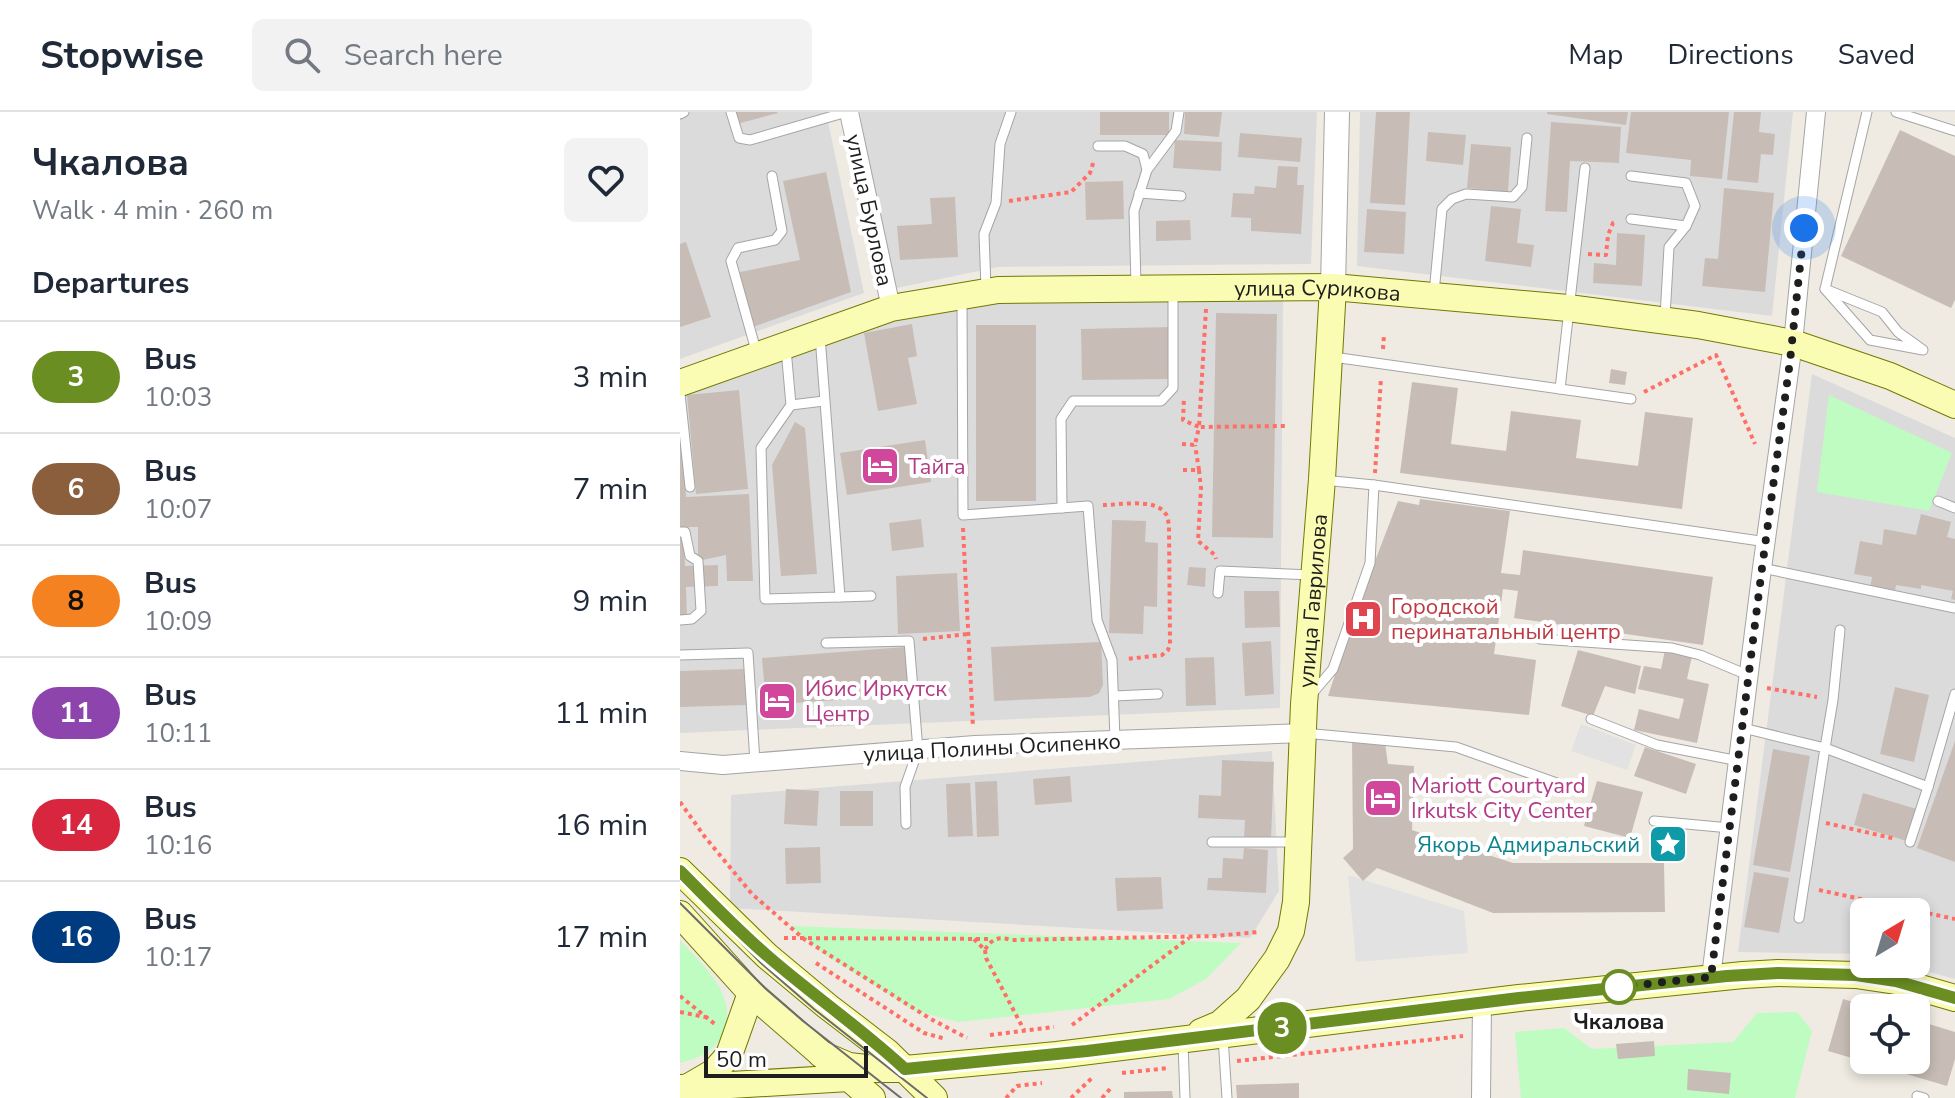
<!DOCTYPE html>
<html lang="en">
<head>
<meta charset="utf-8">
<style>
	:root { --surface:#fff; --page:#f2f2f3; --text:#1f2937; --muted:#747a83; --line:#e0e1e3 }
	body { margin:0; font-family:"Nunito Sans",sans-serif; background:var(--page); color:var(--text); height:100vh; display:flex; flex-direction:column; font-size:30px; white-space:nowrap }
	* { box-sizing:border-box; margin:0 }
	p { font-size:26px; color:var(--muted) }
	.icon { flex:none; width:44px; height:44px; fill:none; stroke:currentColor; stroke-width:2; stroke-linecap:round; stroke-linejoin:round }
	.map { position:relative; flex:1; overflow:hidden }
	.details { display:flex; flex-direction:column; background:var(--surface); width:680px }
	.details>* { flex:none }
	.badge { padding:0 16px; border-radius:26px; font-size:28px; line-height:52px }
	.needle { width:52px; rotate:38deg }
	.controls { position:absolute; left:1170px; top:786px; display:grid; gap:16px }
	.controls a { display:grid; place-items:center; width:80px; height:80px; border-radius:12px; background:var(--surface); box-shadow:0 4px 12px #0003; font-size:40px }
	.scale { position:absolute; left:24px; bottom:20px; width:164px; box-sizing:border-box; padding-left:8px; border:4px solid #1e1e1e; border-top:0; font-size:22px; line-height:28px; white-space:nowrap; color:#1e1e1e; -webkit-text-stroke:6px #fff; paint-order:stroke }
	.you { position:absolute; width:40px; height:40px; margin:-20px; border:6px solid #fff; border-radius:50%; background:#1a73e8; box-shadow:0 0 0 12px #1a73e833 }
	.map>.badge { position:absolute; translate:-50% -50%; box-shadow:0 0 0 4px #fff }
	h2 { padding:0 32px; font-size:30px; line-height:72px }
	.round { display:grid; place-items:center; flex:none; width:84px; height:84px; border-radius:12px; background:var(--page) }
	.summary { display:flex; align-items:center; justify-content:space-between; height:136px; padding:0 32px }
	h1 { font-size:38px; font-weight:700; line-height:60px }
	ul { padding:0; list-style:none }
	li { display:flex; align-items:center; gap:24px; height:112px; padding:0 32px; border-top:2px solid var(--line) }
	li div { flex:1 }
	li b { display:block; font-size:30px }
	li em { font-style:normal }
	li .badge { min-width:88px; font-weight:700; text-align:center }
	header { display:flex; align-items:center; gap:48px; box-sizing:border-box; height:112px; padding:0 40px; background:var(--surface); border-bottom:2px solid var(--line) }
	header strong { font-size:38px }
	nav { display:flex; gap:44px; margin-inline-start:auto; font-size:28px }
	.search { width:560px; height:72px; background:var(--page); display:flex; align-items:center; gap:20px; box-sizing:border-box; padding:0 28px; border-radius:12px; color:var(--muted); font-size:30px }
	main { display:flex; flex:1; min-height:0 }
	.map>svg:first-child { display:block }
	.residential { fill:#dcdbdb }
	.park { fill:#befcc1 }
	.parking { fill:#e2e2e2 }
	.building { fill:#c7bdb6 }
	.lines { fill:none; stroke-linecap:round; stroke-linejoin:round }
	.service-casing { stroke:#a5a5a5; stroke-width:11 }
	.minor-casing { stroke:#a5a5a5; stroke-width:20 }
	.tertiary-casing { stroke:#a5a5a5; stroke-width:26 }
	.secondary-casing { stroke:#717a00; stroke-width:28 }
	.path { stroke:#ff6f65; stroke-width:4; stroke-dasharray:4 4; stroke-linecap:butt }
	.service { stroke:#fff; stroke-width:9 }
	.minor { stroke:#fff; stroke-width:18 }
	.tertiary { stroke:#fff; stroke-width:24 }
	.secondary { stroke:#fbfcb4; stroke-width:26 }
	.tram { stroke:#6c6c6c; stroke-width:2 }
	.line-casing { stroke:#fff; stroke-width:18 }
	.line { stroke:#6b8e23; stroke-width:12 }
	.walk { stroke:#1e1e1e; stroke-width:8; stroke-dasharray:0 14.4 }
	.stop-dot { fill:#fff; stroke:#6b8e23; stroke-width:4 }
	.labels { text-anchor:middle; stroke-width:8; stroke-linejoin:round; paint-order:stroke }
	.street-label { font-size:22px; fill:#1e1e1e; stroke:#fff }
	.hotel-label { font-size:22px; fill:#b23c85; stroke:#fff; text-anchor:start }
	.health-label { font-size:22px; fill:#be3a42; stroke:#fff; text-anchor:start }
	.culture-label { font-size:22px; fill:#0d838f; stroke:#fff; text-anchor:end }
	.stop-label { font-size:22px; font-weight:bold; fill:#1e1e1e; stroke:#fff }
</style>
</head>
<body>
<header>
<strong>Stopwise</strong>
<div class="search"><svg class="icon" aria-label="search" viewBox="0 0 24 24"><circle cx="10" cy="10" r="6"/><path d="M15 15l6 6"/></svg>Search here</div>
<nav><a>Map</a><a>Directions</a><a>Saved</a></nav>
</header>
<main>
<section class="details">
<div class="summary"><div><h1>Чкалова</h1><p>Walk · 4 min · 260 m</p></div><a class="round"><svg class="icon" aria-label="heart" viewBox="0 0 24 24"><path d="M12 20l-8-8c-3-5 5-10 8-4 3-6 11-1 8 4z"/></svg></a></div>
<h2>Departures</h2>
<ul>
<li><span class="badge" style="background:#6b8e23;color:#fff">3</span><div><b>Bus</b><p>10:03</p></div><em>3 min</em></li>
<li><span class="badge" style="background:#8b5e3c;color:#fff">6</span><div><b>Bus</b><p>10:07</p></div><em>7 min</em></li>
<li><span class="badge" style="background:#f58220;color:#111">8</span><div><b>Bus</b><p>10:09</p></div><em>9 min</em></li>
<li><span class="badge" style="background:#8e44ad;color:#fff">11</span><div><b>Bus</b><p>10:11</p></div><em>11 min</em></li>
<li><span class="badge" style="background:#d7263d;color:#fff">14</span><div><b>Bus</b><p>10:16</p></div><em>16 min</em></li>
<li><span class="badge" style="background:#003b80;color:#fff">16</span><div><b>Bus</b><p>10:17</p></div><em>17 min</em></li>
</ul>
</section>
<div class="map">
<svg width="1275" height="986" viewBox="0 0 1275 986">
	<rect width="100%" height="100%" fill="#efebe3"/>
	<g class="residential">
		<polygon points="0,0 146,0 184,181 0,247"/>
		<polygon points="180,0 637,0 631,152 318,155 207,178"/>
		<polygon points="680,0 1113,0 1092,204 677,154"/>
		<polygon points="603,187 600,596 0,621 0,278 169,205 299,190"/>
		<polygon points="1132,262 1275,326 1275,867 1221,852 1236,852 1236,800 1184,800 1184,842 1058,840"/>
		<polygon points="592,639 599,779 570,826 50,796 51,683"/>
	</g>
	<g class="park">
		<polygon points="1149,283 1272,341 1249,399 1137,380"/>
		<polygon points="111,814 561,831 526,867 489,887 278,910 235,899 144,842"/>
		<path d="M0 828C24 855 62 886 41 925 31 942 18 946 0 951Z"/>
		<polygon points="1117,900 1132,919 1115,986 841,986 835,920 884,916 912,937 1053,930 1077,901"/>
	</g>
	<g class="parking">
		<polygon points="901,612 956,633 947,658 891,639"/>
		<polygon points="668,763 784,799 788,841 676,850"/>
	</g>
	<g class="building">
		<polygon points="51,0 97,0 98,1 57,12"/>
		<rect x="420" y="0" width="69" height="23"/>
		<polygon points="505,0 542,0 539,25 504,22"/>
		<polygon points="696,0 730,0 725,93 690,91"/>
		<polygon points="867,0 948,0 946,13 867,2"/>
		<polygon points="951,0 1049,0 1042,67 1010,64 1011,48 946,41"/>
		<polygon points="1054,0 1081,0 1079,20 1095,22 1093,43 1081,42 1078,71 1047,68"/>
		<polygon points="871,10 941,15 939,51 890,49 887,100 865,99"/>
		<polygon points="1220,18 1275,44 1275,188 1271,196 1161,144"/>
		<polygon points="748,20 786,23 783,53 746,49"/>
		<polygon points="560,21 622,26 620,50 558,45"/>
		<polygon points="495,28 542,30 541,59 493,56"/>
		<polygon points="791,32 831,35 828,80 787,76"/>
		<polygon points="598,54 618,55 617,73 624,73 621,122 571,119 571,106 551,105 553,81 574,82 575,74 596,76"/>
		<polygon points="146,60 171,180 70,216 60,160 120,148 103,69"/>
		<polygon points="443,69 444,107 406,108 405,70"/>
		<polygon points="1044,76 1094,81 1085,180 1022,174 1025,146 1038,147"/>
		<polygon points="275,85 278,145 220,148 217,114 252,112 250,86"/>
		<polygon points="811,94 841,97 837,131 854,133 851,155 805,149"/>
		<polygon points="687,97 726,100 724,142 684,140"/>
		<polygon points="510,108 511,128 476,129 476,109"/>
		<polygon points="937,121 965,123 962,174 913,171 914,151 936,153"/>
		<polygon points="6,130 31,205 0,215 0,132"/>
		<polygon points="536,201 597,202 593,426 532,425"/>
		<polygon points="232,212 237,244 228,246 237,292 198,299 184,221"/>
		<rect x="296" y="213" width="60" height="176"/>
		<polygon points="490,215 491,267 402,268 401,217"/>
		<polygon points="931,257 947,260 945,273 929,271"/>
		<polygon points="732,270 778,276 771,332 826,339 831,299 901,308 896,346 958,354 965,300 1013,306 1002,397 720,361"/>
		<polygon points="59,278 68,377 16,382 7,283"/>
		<polygon points="115,310 125,316 137,462 101,464 92,353"/>
		<polygon points="0,324 2,324 6,385 69,382 73,469 47,469 46,443 18,449 18,415 0,415"/>
		<polygon points="245,328 251,370 167,383 160,341"/>
		<polygon points="740,387 830,399 821,461 840,463 843,438 1033,465 1023,533 834,506 838,479 823,477 814,542 856,548 849,603 648,584 677,496 718,389 739,393"/>
		<polygon points="1241,402 1271,410 1267,425 1275,427 1275,488 1271,487 1273,479 1241,473 1241,477 1216,473 1215,480 1190,476 1192,465 1174,462 1180,429 1202,433 1204,417 1236,423"/>
		<polygon points="241,407 244,435 212,439 209,411"/>
		<polygon points="432,408 466,409 465,430 478,431 477,495 464,494 463,522 429,521"/>
		<polygon points="0,423 4,423 5,454 38,453 38,474 6,475 7,505 0,506"/>
		<polygon points="509,455 526,456 525,475 507,473"/>
		<polygon points="277,461 280,519 218,522 216,464"/>
		<polygon points="564,479 599,479 600,515 565,516"/>
		<polygon points="591,529 594,582 565,584 562,531"/>
		<polygon points="421,530 423,573 419,581 410,585 314,589 311,535"/>
		<polygon points="225,535 229,583 86,593 82,546"/>
		<polygon points="898,538 961,554 955,582 925,574 913,604 881,594"/>
		<polygon points="985,538 1012,544 1007,567 1029,572 1017,631 954,618 959,597 999,607 1004,587 958,577 964,554 981,557"/>
		<polygon points="534,545 536,593 506,594 505,546"/>
		<polygon points="64,557 66,593 0,595 0,559"/>
		<polygon points="1215,575 1249,583 1234,650 1200,642"/>
		<polygon points="672,628 705,631 708,652 734,654 732,718 833,751 984,751 985,800 813,801 697,756 683,769 663,746 673,737"/>
		<polygon points="1275,629 1275,750 1237,736"/>
		<polygon points="965,635 1016,652 1006,682 954,664"/>
		<polygon points="1093,637 1130,644 1110,760 1073,753"/>
		<polygon points="542,648 594,650 591,727 564,726 565,708 518,706 519,683 541,684"/>
		<polygon points="390,664 392,690 355,693 353,667"/>
		<polygon points="317,669 319,724 297,725 295,670"/>
		<polygon points="917,669 963,680 950,726 904,714"/>
		<polygon points="290,671 293,724 268,725 266,672"/>
		<polygon points="106,677 139,679 137,714 104,712"/>
		<rect x="160" y="679" width="33" height="35"/>
		<polygon points="1183,681 1240,698 1230,730 1174,713"/>
		<polygon points="140,735 141,771 106,772 105,736"/>
		<polygon points="564,736 588,738 586,781 527,778 528,766 542,766 543,746 563,747"/>
		<polygon points="1074,760 1109,766 1099,821 1064,815"/>
		<polygon points="481,765 483,797 437,799 435,766"/>
		<polygon points="1163,887 1191,895 1184,896 1184,948 1236,948 1236,908 1275,920 1275,947 1267,974 1148,939"/>
		<polygon points="974,929 975,944 938,947 936,932"/>
		<polygon points="1008,957 1051,961 1049,982 1007,978"/>
		<polygon points="619,971 619,986 557,986 556,973"/>
		<polygon points="492,979 493,986 444,986 444,980"/>
	</g>
	<g class="lines">
		<g class="service-casing">
			<g id="service">
				<polyline points="51,0 59,26 70,28 160,2"/>
				<polyline points="1216,0 1275,19"/>
				<polyline points="0,2 4,0"/>
				<polyline points="418,34 445,34 463,42 467,58"/>
				<polyline points="951,64 1006,71 1015,94 1006,114 989,135 985,205"/>
				<polyline points="459,81 501,84"/>
				<polyline points="951,107 1006,114"/>
				<polyline points="456,173 454,99 467,58 496,19 499,0"/>
				<polyline points="306,176 304,122 316,91 320,32 331,0"/>
				<polygon points="1145,177 1202,200 1218,220 1243,238 1190,228"/>
				<polyline points="1145,177 1187,0"/>
				<polyline points="754,181 762,97 772,87 786,82 833,85 842,75 847,26"/>
				<polyline points="282,188 283,403 408,394 417,508 432,548 435,627"/>
				<polyline points="106,237 111,293 81,336 85,487 160,485 140,224"/>
				<polyline points="77,242 51,149 58,136 95,128 102,119 92,64"/>
				<polyline points="653,245 951,287"/>
				<polyline points="880,277 905,56"/>
				<polyline points="0,282 10,375"/>
				<polyline points="111,293 144,289"/>
				<polyline points="643,368 694,373 1087,430"/>
				<polyline points="1258,389 1275,396"/>
				<polyline points="382,396 381,307 393,289 481,289 493,276 493,179"/>
				<polyline points="0,420 5,420 10,444 18,449 21,499 12,507 0,508"/>
				<polyline points="1082,456 1275,496"/>
				<polyline points="538,481 540,459 632,463"/>
				<polyline points="160,485 191,484"/>
				<polyline points="1160,518 1153,588 1145,636 1248,675 1230,730"/>
				<polyline points="860,527 992,536 1020,543 1070,564"/>
				<polyline points="146,531 229,529 238,638 225,675 226,712"/>
				<polyline points="0,543 68,541 75,650"/>
				<polyline points="631,583 653,557 690,451 694,373"/>
				<polyline points="434,584 478,582"/>
				<polyline points="911,607 977,633 1059,649"/>
				<polyline points="1063,616 1145,636 1119,806"/>
				<polyline points="624,621 776,635 885,674"/>
				<polyline points="1248,675 1275,582"/>
				<polyline points="974,709 1050,716"/>
				<polyline points="532,730 616,730"/>
				<polyline points="543,925 547,986"/>
				<polyline points="503,932 505,986"/>
				<polyline points="1237,984 1244,986"/>
			</g>
		</g>
		<g class="minor-casing">
			<g id="minor">
				<polyline points="169,0 211,196"/>
				<polyline points="0,649 43,653 295,633 624,621"/>
				<polyline points="1031,865 1082,456 1113,231 1136,0"/>
				<polyline points="801,986 802,891"/>
			</g>
		</g>
		<g class="tertiary-casing">
			<polyline id="tertiary" points="653,175 657,0"/>
		</g>
		<g class="secondary-casing">
			<g id="secondary">
				<path id="s1" d="M0 271 211 196 318 178 653 175 888 196 1018 213 1113 231 1210 264 1275 293"/>
				<polyline points="0,759 87,844 147,894 207,940 254,986"/>
				<polyline points="0,802 71,881 192,986"/>
				<path id="s2" d="M521 920 540 912 568 887 597 847 611 819 616 790 624 592 642 367 653 175"/>
				<polyline points="141,942 169,954 195,957 225,957 377,943 839,886 1063,863 1098,861 1176,863 1216,869 1275,886"/>
				<polyline points="10,974 34,960 49,943 71,881"/>
				<polyline points="0,976 169,966"/>
			</g>
		</g>
		<g class="path">
			<polyline points="329,89 391,80 410,61 414,48"/>
			<polyline points="908,142 926,143 928,123 933,111 937,110"/>
			<polyline points="526,197 519,315 607,314"/>
			<polyline points="703,237 704,223"/>
			<polyline points="964,280 1036,243 1075,332"/>
			<polyline points="502,332 515,333 519,315 503,308 504,286"/>
			<polyline points="503,358 519,358 515,333"/>
			<polyline points="519,358 521,376 518,429 535,443 536,447"/>
			<polyline points="695,361 701,266"/>
			<path d="M423 393C439 393 475 386 485 401 488 404 488 409 489 413L490 532 488 538 482 543 447 547"/>
			<polyline points="283,416 293,615"/>
			<polyline points="243,527 288,522"/>
			<polyline points="1087,576 1137,585"/>
			<polyline points="0,690 25,725 72,782 124,827 249,906 287,926"/>
			<polyline points="1146,711 1216,727"/>
			<polyline points="1139,778 1275,807"/>
			<polyline points="104,826 311,827"/>
			<path d="M294 827 305 838C311 827 319 824 331 828L535 824 578 820"/>
			<polyline points="305,838 306,846 344,918"/>
			<polyline points="136,851 244,921 266,927"/>
			<polyline points="0,884 36,913"/>
			<polyline points="0,900 25,905"/>
			<polyline points="392,913 509,826"/>
			<polyline points="310,923 374,915"/>
			<polyline points="557,949 783,924"/>
			<polyline points="442,961 489,956"/>
			<polyline points="326,986 337,974 362,971"/>
			<polyline points="391,986 413,965"/>
			<polyline points="422,986 430,977"/>
		</g>
		<use href="#service" class="service"/>
		<use href="#minor" class="minor"/>
		<use href="#tertiary" class="tertiary"/>
		<use href="#secondary" class="secondary"/>
		<g class="tram">
			<polyline points="0,769 81,851 134,897 247,986"/>
			<polyline points="0,791 86,877 123,909 221,986"/>
		</g>
	</g>
	<g class="lines">
		<g class="line-casing">
			<path id="line" d="M0 759C29 788 58 819 90 846 134 884 182 917 225 957L407 939 839 886 1047 864 1098 861 1176 863 1216 869 1275 886"/>
		</g>
		<use href="#line" class="line"/>
		<polyline class="walk" points="939,875 1031,865 1082,456 1110,249 1124,116"/>
	</g>
	<defs>
		<g id="hotel-square" transform="scale(2)"><rect x="-9" y="-9" width="18" height="18" rx="4" fill="#d1479c" stroke="#fff"/><path d="M-6-4.5h1.5V1H6V5H4.5V3h-9V5H-6ZM-4 0a1.8 1.8 0 1 1 3.6 0ZM.5 0V-2.5h3Q6-2.5 6 0Z" fill="#fff"/></g>
		<g id="hospital-square" transform="scale(2)"><rect x="-9" y="-9" width="18" height="18" rx="4" fill="#e0444e" stroke="#fff"/><path d="M-5-5h3v3.5h4V-5h3V5h-3V1.5h-4V5h-3Z" fill="#fff"/></g>
		<g id="sight-square" transform="scale(2)"><rect x="-9" y="-9" width="18" height="18" rx="4" fill="#0f9aa8" stroke="#fff"/><path d="M0-6L1.8-2.2L6-1.7L2.9 1.2L3.7 5.4L0 3.3L-3.7 5.4L-2.9 1.2L-6-1.7L-1.8-2.2Z" fill="#fff"/></g>
	</defs>
	<g fill-rule="evenodd">
		<use href="#hotel-square" x="200" y="354"/>
		<use href="#hospital-square" x="683" y="507"/>
		<use href="#hotel-square" x="97" y="589"/>
		<use href="#hotel-square" x="703" y="686"/>
		<use href="#sight-square" x="988" y="732"/>
	</g>
	<circle class="stop-dot" cx="939" cy="875" r="16"/>
	<g class="labels">
		<g class="street-label">
			<text transform="translate(190 98) rotate(78)" y="8">улица Бурлова</text>
			<text dy="8" stroke="none"><textPath href="#s1" startOffset="652">улица Сурикова</textPath></text>
			<text dy="8" stroke="none"><textPath href="#s2" startOffset="470">улица Гаврилова</textPath></text>
			<text transform="translate(312 635) rotate(-3)" y="8">улица Полины Осипенко</text>
		</g>
		<g class="hotel-label">
			<text x="228" y="362">Тайга</text>
			<text x="125" y="584">Ибис Иркутск<tspan x="125" dy="25">Центр</tspan></text>
			<text x="731" y="681">Mariott Courtyard<tspan x="731" dy="25">Irkutsk City Center</tspan></text>
		</g>
		<g class="health-label">
			<text x="711" y="502">Городской<tspan x="711" dy="25">перинатальный центр</tspan></text>
		</g>
		<g class="culture-label">
			<text x="960" y="740">Якорь Адмиральский</text>
		</g>
		<g class="stop-label">
			<text x="939" y="917">Чкалова</text>
		</g>
	</g>
</svg>
<div class="controls">
<a><svg class="needle" viewBox="-14 -14 28 28"><path d="M0-13l5 13h-10z" fill="#e53935"/><path d="M0 13l5-13h-10z" fill="#747a83"/></svg></a>
<a><svg class="icon" aria-label="locate" viewBox="0 0 24 24"><circle cx="12" cy="12" r="6"/><path d="M12 2v4M12 18v4M2 12h4M18 12h4"/></svg></a>
</div>
<div class="scale">50 m</div>
<div class="you" style="left:1124px;top:116px"></div>
<b class="badge" style="left:602px;top:916px;background:#6b8e23;color:#fff">3</b>
</div>
</main>
</body>
</html>
